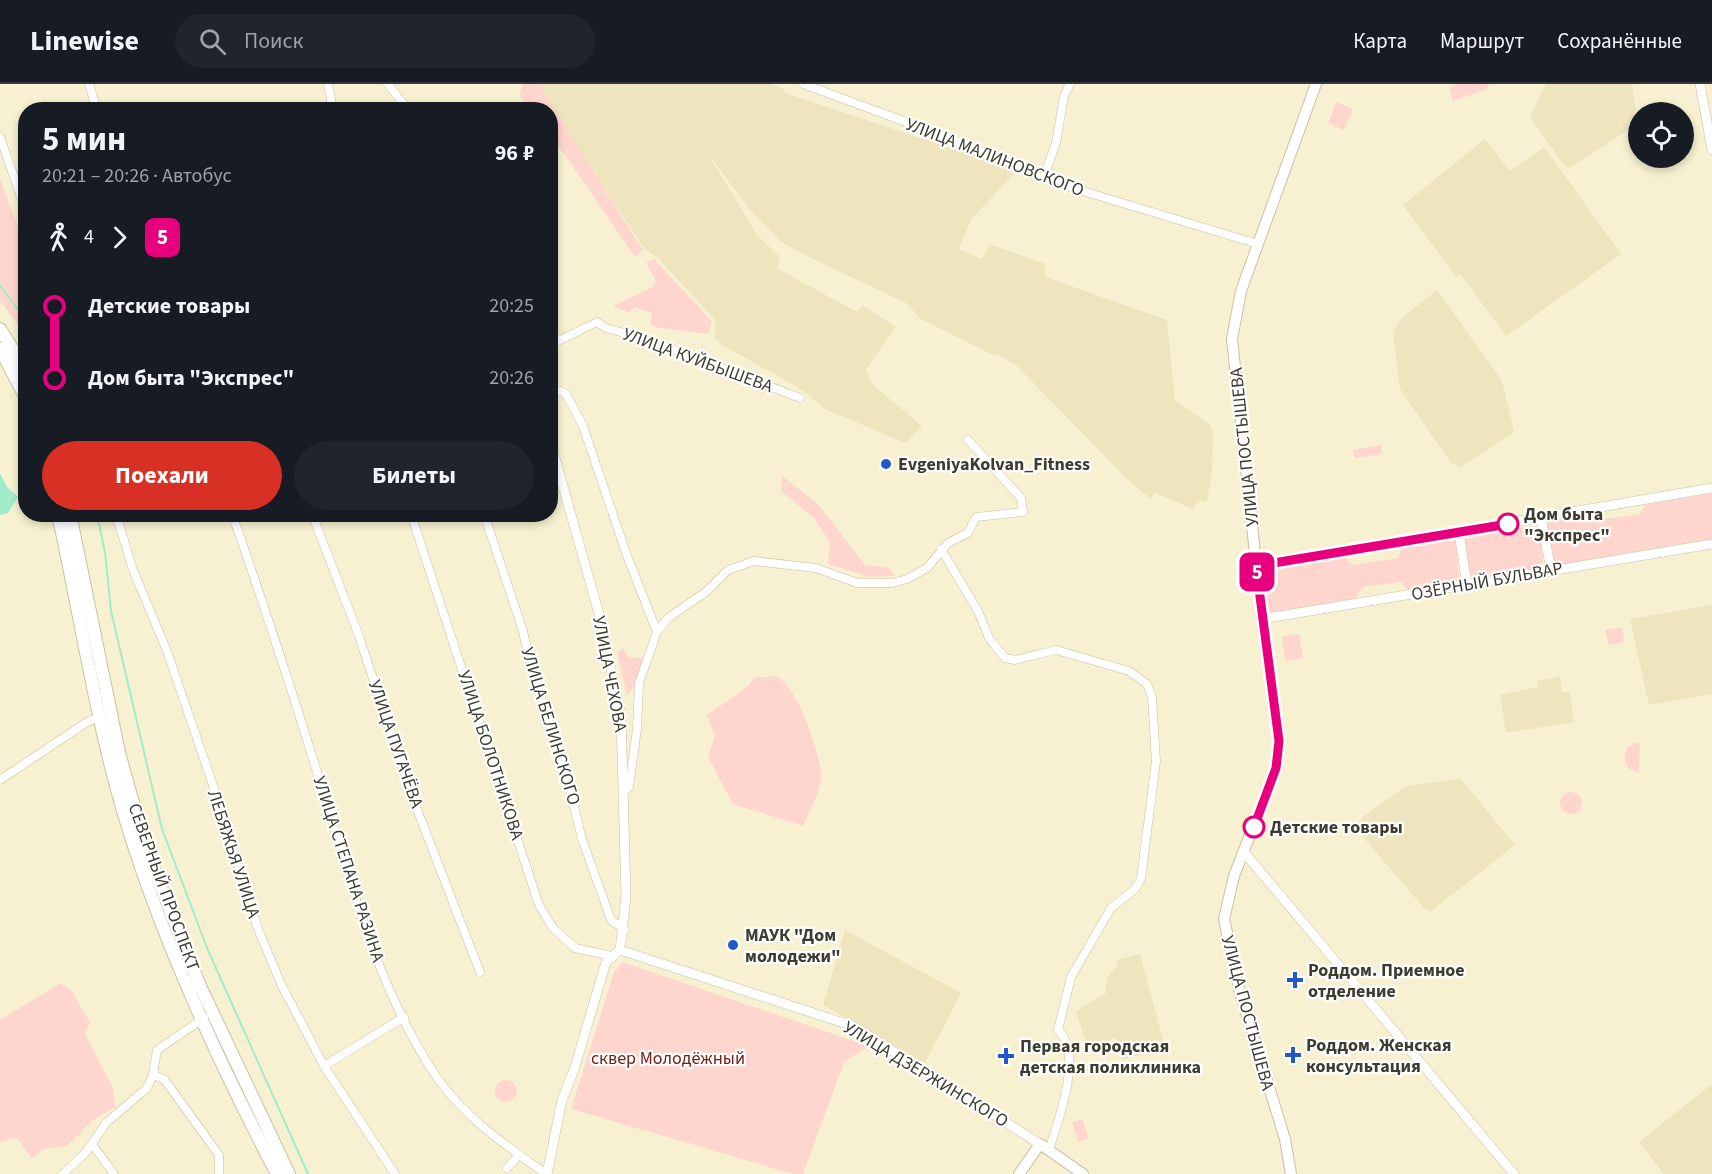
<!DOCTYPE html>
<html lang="ru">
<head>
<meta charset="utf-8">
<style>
	:root { --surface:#171b24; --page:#20242c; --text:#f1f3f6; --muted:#9ea1a6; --line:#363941; --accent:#d93025 }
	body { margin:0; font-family:"Source Sans 3",sans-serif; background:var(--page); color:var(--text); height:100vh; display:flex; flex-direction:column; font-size:22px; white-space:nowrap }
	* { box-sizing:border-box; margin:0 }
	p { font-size:20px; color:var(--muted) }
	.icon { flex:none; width:33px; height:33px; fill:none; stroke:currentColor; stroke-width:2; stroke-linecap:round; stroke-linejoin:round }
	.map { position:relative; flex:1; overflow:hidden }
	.details { position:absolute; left:18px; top:18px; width:540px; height:420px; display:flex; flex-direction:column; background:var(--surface); border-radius:24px; box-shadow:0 3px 9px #0003 }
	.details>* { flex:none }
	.badge { padding:0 12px; border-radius:9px; font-size:21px; line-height:39px }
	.fabs { position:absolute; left:1628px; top:18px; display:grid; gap:12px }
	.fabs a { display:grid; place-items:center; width:66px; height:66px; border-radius:50%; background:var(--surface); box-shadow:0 3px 9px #0003; font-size:30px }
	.map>.badge { position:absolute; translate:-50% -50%; box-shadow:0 0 0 3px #fff }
	.legs { display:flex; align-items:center; gap:9px; height:66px; padding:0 24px; font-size:20px }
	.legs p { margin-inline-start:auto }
	.headline { display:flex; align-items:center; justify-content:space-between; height:102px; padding:0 24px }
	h1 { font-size:33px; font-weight:700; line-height:45px }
	.cta { display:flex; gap:12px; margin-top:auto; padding:12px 24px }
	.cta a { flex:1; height:69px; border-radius:36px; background:var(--accent); color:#fff; font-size:24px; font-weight:700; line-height:69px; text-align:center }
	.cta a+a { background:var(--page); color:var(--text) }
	ul { padding:0 24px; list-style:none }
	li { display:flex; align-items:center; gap:21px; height:72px; font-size:22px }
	li i { display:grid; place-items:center; width:9px; height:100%; margin:0 8px; background:currentColor }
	li i::after { content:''; width:15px; height:15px; margin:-8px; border:4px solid; border-radius:50%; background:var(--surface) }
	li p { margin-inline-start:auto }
	li:first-child i { background:linear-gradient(#0000 50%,currentColor 0) }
	li:last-child i { background:linear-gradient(currentColor 50%,#0000 0) }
	header { display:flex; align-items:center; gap:36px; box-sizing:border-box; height:84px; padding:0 30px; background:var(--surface); border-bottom:2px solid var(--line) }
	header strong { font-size:28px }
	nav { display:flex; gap:33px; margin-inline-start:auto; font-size:21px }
	.search { width:420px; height:54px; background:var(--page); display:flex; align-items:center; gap:15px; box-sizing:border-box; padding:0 21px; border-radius:33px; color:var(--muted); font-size:22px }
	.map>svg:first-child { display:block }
	.built { fill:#eee5bf }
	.green { fill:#ffd6ce }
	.water { fill:#a1ecc8 }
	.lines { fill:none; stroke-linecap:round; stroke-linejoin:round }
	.stream { stroke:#a1ecc8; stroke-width:2 }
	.minor-casing { stroke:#c8c2a4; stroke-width:9 }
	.tertiary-casing { stroke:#c8c2a4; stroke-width:10 }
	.secondary-casing { stroke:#c8c2a4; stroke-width:12 }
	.primary-casing { stroke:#c8c2a4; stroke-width:14 }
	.minor { stroke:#fff; stroke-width:8 }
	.tertiary { stroke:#fff; stroke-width:9 }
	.secondary { stroke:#fff; stroke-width:10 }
	.primary { stroke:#fff; stroke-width:12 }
	.line-1-casing { stroke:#fff; stroke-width:14 }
	.line-1 { stroke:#e6007e; stroke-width:9 }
	.poi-dot { fill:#2359c6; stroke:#fff; stroke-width:2 }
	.stop-1-dot { fill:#fff; stroke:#e6007e; stroke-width:3 }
	.labels { text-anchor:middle; stroke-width:4.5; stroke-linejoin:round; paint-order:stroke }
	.street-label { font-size:18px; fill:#3e3c30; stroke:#fff }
	.poi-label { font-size:18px; font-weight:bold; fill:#3e3c30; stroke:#fff; text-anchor:start }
	.stop-label { font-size:18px; font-weight:bold; fill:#3e3c30; stroke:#fff; text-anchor:start }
	.park-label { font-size:18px; fill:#752115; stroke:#fff }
</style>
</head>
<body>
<header>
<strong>Linewise</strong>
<div class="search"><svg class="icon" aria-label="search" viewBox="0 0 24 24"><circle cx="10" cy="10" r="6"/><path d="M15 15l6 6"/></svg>Поиск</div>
<nav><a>Карта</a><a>Маршрут</a><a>Сохранённые</a></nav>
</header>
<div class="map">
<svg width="1712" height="1090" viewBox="0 0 1712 1090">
	<rect width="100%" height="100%" fill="#f7f1d2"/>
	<g class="built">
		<polygon points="535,0 770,0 784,5 785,9 1018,86 972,134 959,165 982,175 989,160 1045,180 1045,191 1051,195 1167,236 1175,316 1210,341 1213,348 1212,388 1207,418 1199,416 1193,425 1156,409 1150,414 1126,394 1017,282 999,271 991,270 921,235 906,219 807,172 782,158 749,125 708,70 757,151 779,172 778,185 857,228 862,221 896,243 866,285 871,298 880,307 922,342 905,359 825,325 799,304 724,262 715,254 715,236 658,174 644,164"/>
		<polygon points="1546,0 1632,0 1637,40 1570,84 1563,80 1530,33"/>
		<polygon points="1485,55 1510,87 1544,63 1621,170 1506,252 1460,190 1456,193 1403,121"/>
		<polygon points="1437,206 1502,297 1514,348 1461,383 1451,379 1400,305 1393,248 1402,234"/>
		<polygon points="1712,521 1712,610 1649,621 1630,535"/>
		<polygon points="1560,592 1562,608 1570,607 1574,638 1506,649 1500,611 1538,603 1537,597"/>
		<polygon points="1461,695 1515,761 1431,827 1425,825 1357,746 1356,741 1363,733 1406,702"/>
		<polygon points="845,846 961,909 925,979 823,921"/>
		<polygon points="1140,870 1165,964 1123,976 1116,954 1087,962 1076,927 1106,909 1106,895 1118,881 1117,876"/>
		<polygon points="1712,1000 1712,1090 1664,1090 1639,1058"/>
	</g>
	<g class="green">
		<polygon points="523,0 542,0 540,3 643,166 635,173 551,51 550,26 531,25 519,11"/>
		<polygon points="1457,0 1489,0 1489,1 1487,5 1453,17 1449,4"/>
		<polygon points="1336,18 1353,25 1344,46 1328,39"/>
		<polygon points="0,95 25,160 25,251 0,217"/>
		<polygon points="654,175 712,237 708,250 658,244 650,240 652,229 635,223 629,229 613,222 653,203 656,197 646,179"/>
		<polygon points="1381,361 1382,370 1355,374 1353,366"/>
		<polygon points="782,392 818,420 865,481 889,484 895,492 869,493 828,480 830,459 815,435 781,407"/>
		<polygon points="1712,409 1712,456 1554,482 1545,439 1599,429 1605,435 1640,430 1645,421"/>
		<polygon points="1531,442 1539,446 1543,477 1540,484 1476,495 1470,492 1463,457 1465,453"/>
		<polygon points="1456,455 1459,497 1408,507 1401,498 1363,503 1354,517 1272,529 1268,524 1266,486 1345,473 1353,481 1398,474 1402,464"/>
		<polygon points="1622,543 1625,558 1609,561 1605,546"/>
		<polygon points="1299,550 1303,574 1285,577 1282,553"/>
		<polygon points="623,564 628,573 643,574 638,595 627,612 617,569"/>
		<path d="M776 592C797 602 818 664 821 688 823 705 809 726 803 742L733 720 708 673 715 652 707 631 747 603 754 594Z"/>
		<polygon points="1635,659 1640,659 1639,689 1628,684 1624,675 1627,663"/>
		<circle cx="1571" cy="719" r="11"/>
		<polygon points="622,878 869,962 844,978 803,1090 794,1090 571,1025 614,888"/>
		<polygon points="61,899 71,906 90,938 85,950 113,1004 115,1023 93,1036 67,1062 44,1065 32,1075 17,1054 0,1058 0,936"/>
		<circle cx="506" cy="1007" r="11"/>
		<polygon points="1083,1035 1089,1055 1078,1058 1072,1038"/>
	</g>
	<polygon class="water" points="0,389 7,403 18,413 8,429 0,431"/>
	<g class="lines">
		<g class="stream">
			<polyline points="0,201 26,237"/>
			<polyline points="97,430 105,469 111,527 162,745 207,864 308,1090"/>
		</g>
		<g class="minor-casing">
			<g id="minor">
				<polyline points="89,0 97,26"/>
				<polyline points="328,0 333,26"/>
				<polyline points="388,0 408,26"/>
				<polyline points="803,0 947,53 1043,95 1258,160"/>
				<polyline points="0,53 26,127"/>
				<polyline points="1043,95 1056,59 1064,12 1070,0"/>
				<polyline points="550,261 597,238 606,244 646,255 800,314"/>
				<polyline points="550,309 561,307 566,310 583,342 626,469 657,548"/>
				<polyline points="116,430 133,486 167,567 218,716 258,845 282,902 324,982 395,1090"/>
				<path d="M232 430C264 520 293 610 321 701 351 800 379 909 438 995 466 1035 507 1062 546 1090"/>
				<polyline points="312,430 359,552 413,715 480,888"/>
				<polyline points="411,430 539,821 553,844 575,864 612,872"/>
				<polyline points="484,430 523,547 530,579 554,655 562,674 582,755 611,836 625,846"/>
				<path d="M941 465 978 527 989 554 1005 574 1015 576 1056 566 1129 587 1147 600 1152 613 1156 677 1141 795 1135 805 1111 824 1071 893 1058 946C1084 970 1058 1037 1049 1066"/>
				<polyline points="0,696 87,638 100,633"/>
				<polyline points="625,707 629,703 637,645 639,599 657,548 668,534 707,507 728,486 754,477 816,484 857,499 892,499 907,495 927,484 948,459 968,449 976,433 1023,428 1021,414 968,356"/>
				<polyline points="324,982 404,933"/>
				<polyline points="153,991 164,995 219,1071 219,1090"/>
				<polyline points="92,1060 114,1090"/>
				<polyline points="507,1084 519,1071"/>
				<polyline points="63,1090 86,1068 106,1039 147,1004 153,991 157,966 204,934"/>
			</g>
		</g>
		<g class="tertiary-casing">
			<g id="tertiary">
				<polyline points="1700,0 1712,66"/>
				<polyline points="550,356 601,537 621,632 626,812 620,866"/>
				<polyline points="1541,434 1551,486"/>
				<polyline points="1459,449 1467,501"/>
				<polyline points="1256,482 1712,404"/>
				<polyline points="1262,535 1712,460"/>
				<polyline points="1244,768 1514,1090"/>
				<polyline points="620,866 853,942 1040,1060"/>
				<polyline points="547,1090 562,1016 575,983 606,878 620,866"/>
			</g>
		</g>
		<g class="secondary-casing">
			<g id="secondary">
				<polyline points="1019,1090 1040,1060 1083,1090"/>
				<polyline points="1291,1090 1285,1055 1240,909 1224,835 1234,792 1276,684 1279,657 1262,535 1232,255 1241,207 1316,0"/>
			</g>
		</g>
		<g class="primary-casing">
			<g id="primary">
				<polyline points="0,245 26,287"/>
				<polyline points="0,265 26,314"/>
				<path d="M58 430C81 534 96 639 127 740 163 858 220 981 277 1090"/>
				<polyline points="70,430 119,669 146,765 200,902 289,1090"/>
			</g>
		</g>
		<use href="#minor" class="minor"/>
		<use href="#tertiary" class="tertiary"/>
		<use href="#secondary" class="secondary"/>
		<use href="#primary" class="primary"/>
	</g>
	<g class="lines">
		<g class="line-1-casing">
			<polyline id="line-1" points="1254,743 1276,684 1279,657 1256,482 1508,440"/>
		</g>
		<use href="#line-1" class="line-1"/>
	</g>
	<g class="poi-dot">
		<circle cx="886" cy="380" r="6"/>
		<circle cx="733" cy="861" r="6"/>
		<path d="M1292 887h6v6h6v6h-6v6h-6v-6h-6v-6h6z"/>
		<path d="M1290 962h6v6h6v6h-6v6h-6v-6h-6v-6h6z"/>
		<path d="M1003 963h6v6h6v6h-6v6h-6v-6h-6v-6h6z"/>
	</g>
	<g class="stop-1-dot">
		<circle cx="1508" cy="440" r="10"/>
		<circle cx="1254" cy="743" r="10"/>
	</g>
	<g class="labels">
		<g class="street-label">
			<text transform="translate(995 73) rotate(21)" y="6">УЛИЦА МАЛИНОВСКОГО</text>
			<text transform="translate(698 276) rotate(20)" y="6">УЛИЦА КУЙБЫШЕВА</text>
			<text transform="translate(1244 363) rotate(-96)" y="6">УЛИЦА ПОСТЫШЕВА</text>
			<text transform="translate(1487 497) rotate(-10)" y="6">ОЗЁРНЫЙ БУЛЬВАР</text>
			<text transform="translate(610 590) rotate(79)" y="6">УЛИЦА ЧЕХОВА</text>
			<text transform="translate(551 642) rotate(73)" y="6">УЛИЦА БЕЛИНСКОГО</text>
			<text transform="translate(396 660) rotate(71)" y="6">УЛИЦА ПУГАЧЁВА</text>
			<text transform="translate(491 671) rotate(72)" y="6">УЛИЦА БОЛОТНИКОВА</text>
			<text transform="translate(234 770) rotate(72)" y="6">ЛЕБЯЖЬЯ УЛИЦА</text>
			<text transform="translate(349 785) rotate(72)" y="6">УЛИЦА СТЕПАНА РАЗИНА</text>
			<text transform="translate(164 803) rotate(70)" y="6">СЕВЕРНЫЙ ПРОСПЕКТ</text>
			<text transform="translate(1248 929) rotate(75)" y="6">УЛИЦА ПОСТЫШЕВА</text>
			<text transform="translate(926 990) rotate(31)" y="6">УЛИЦА ДЗЕРЖИНСКОГО</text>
		</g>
		<g class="poi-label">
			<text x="898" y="386">EvgeniyaKolvan_Fitness</text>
			<text x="745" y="857">МАУК "Дом<tspan x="745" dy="21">молодежи"</tspan></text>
			<text x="1308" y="892">Роддом. Приемное<tspan x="1308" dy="21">отделение</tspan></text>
			<text x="1306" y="967">Роддом. Женская<tspan x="1306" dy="21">консультация</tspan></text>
			<text x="1020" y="968">Первая городская<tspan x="1020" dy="21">детская поликлиника</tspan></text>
		</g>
		<g class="stop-label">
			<text x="1524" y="436">Дом быта<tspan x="1524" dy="21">"Экспрес"</tspan></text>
			<text x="1270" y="749">Детские товары</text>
		</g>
		<g class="park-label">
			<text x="668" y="980">сквер Молодёжный</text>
		</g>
	</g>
</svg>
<div class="fabs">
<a><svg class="icon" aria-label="locate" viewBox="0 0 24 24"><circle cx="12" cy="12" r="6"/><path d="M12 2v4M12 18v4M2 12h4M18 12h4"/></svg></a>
</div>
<b class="badge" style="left:1257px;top:488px;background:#e6007e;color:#fff">5</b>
<section class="details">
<div class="headline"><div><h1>5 мин</h1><p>20:21 – 20:26 · Автобус</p></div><b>96 ₽</b></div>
<div class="legs"><svg class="icon" aria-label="walk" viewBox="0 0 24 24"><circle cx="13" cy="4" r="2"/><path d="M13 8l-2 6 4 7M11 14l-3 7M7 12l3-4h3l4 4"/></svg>4<svg class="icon" aria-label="forward" viewBox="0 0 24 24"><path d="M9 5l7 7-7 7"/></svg><b class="badge" style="background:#e6007e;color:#fff">5</b></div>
<ul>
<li><i style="color:#e6007e"></i><b>Детские товары</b><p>20:25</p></li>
<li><i style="color:#e6007e"></i><b>Дом быта &quot;Экспрес&quot;</b><p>20:26</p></li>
</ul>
<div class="cta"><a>Поехали</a><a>Билеты</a></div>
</section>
</div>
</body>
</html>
